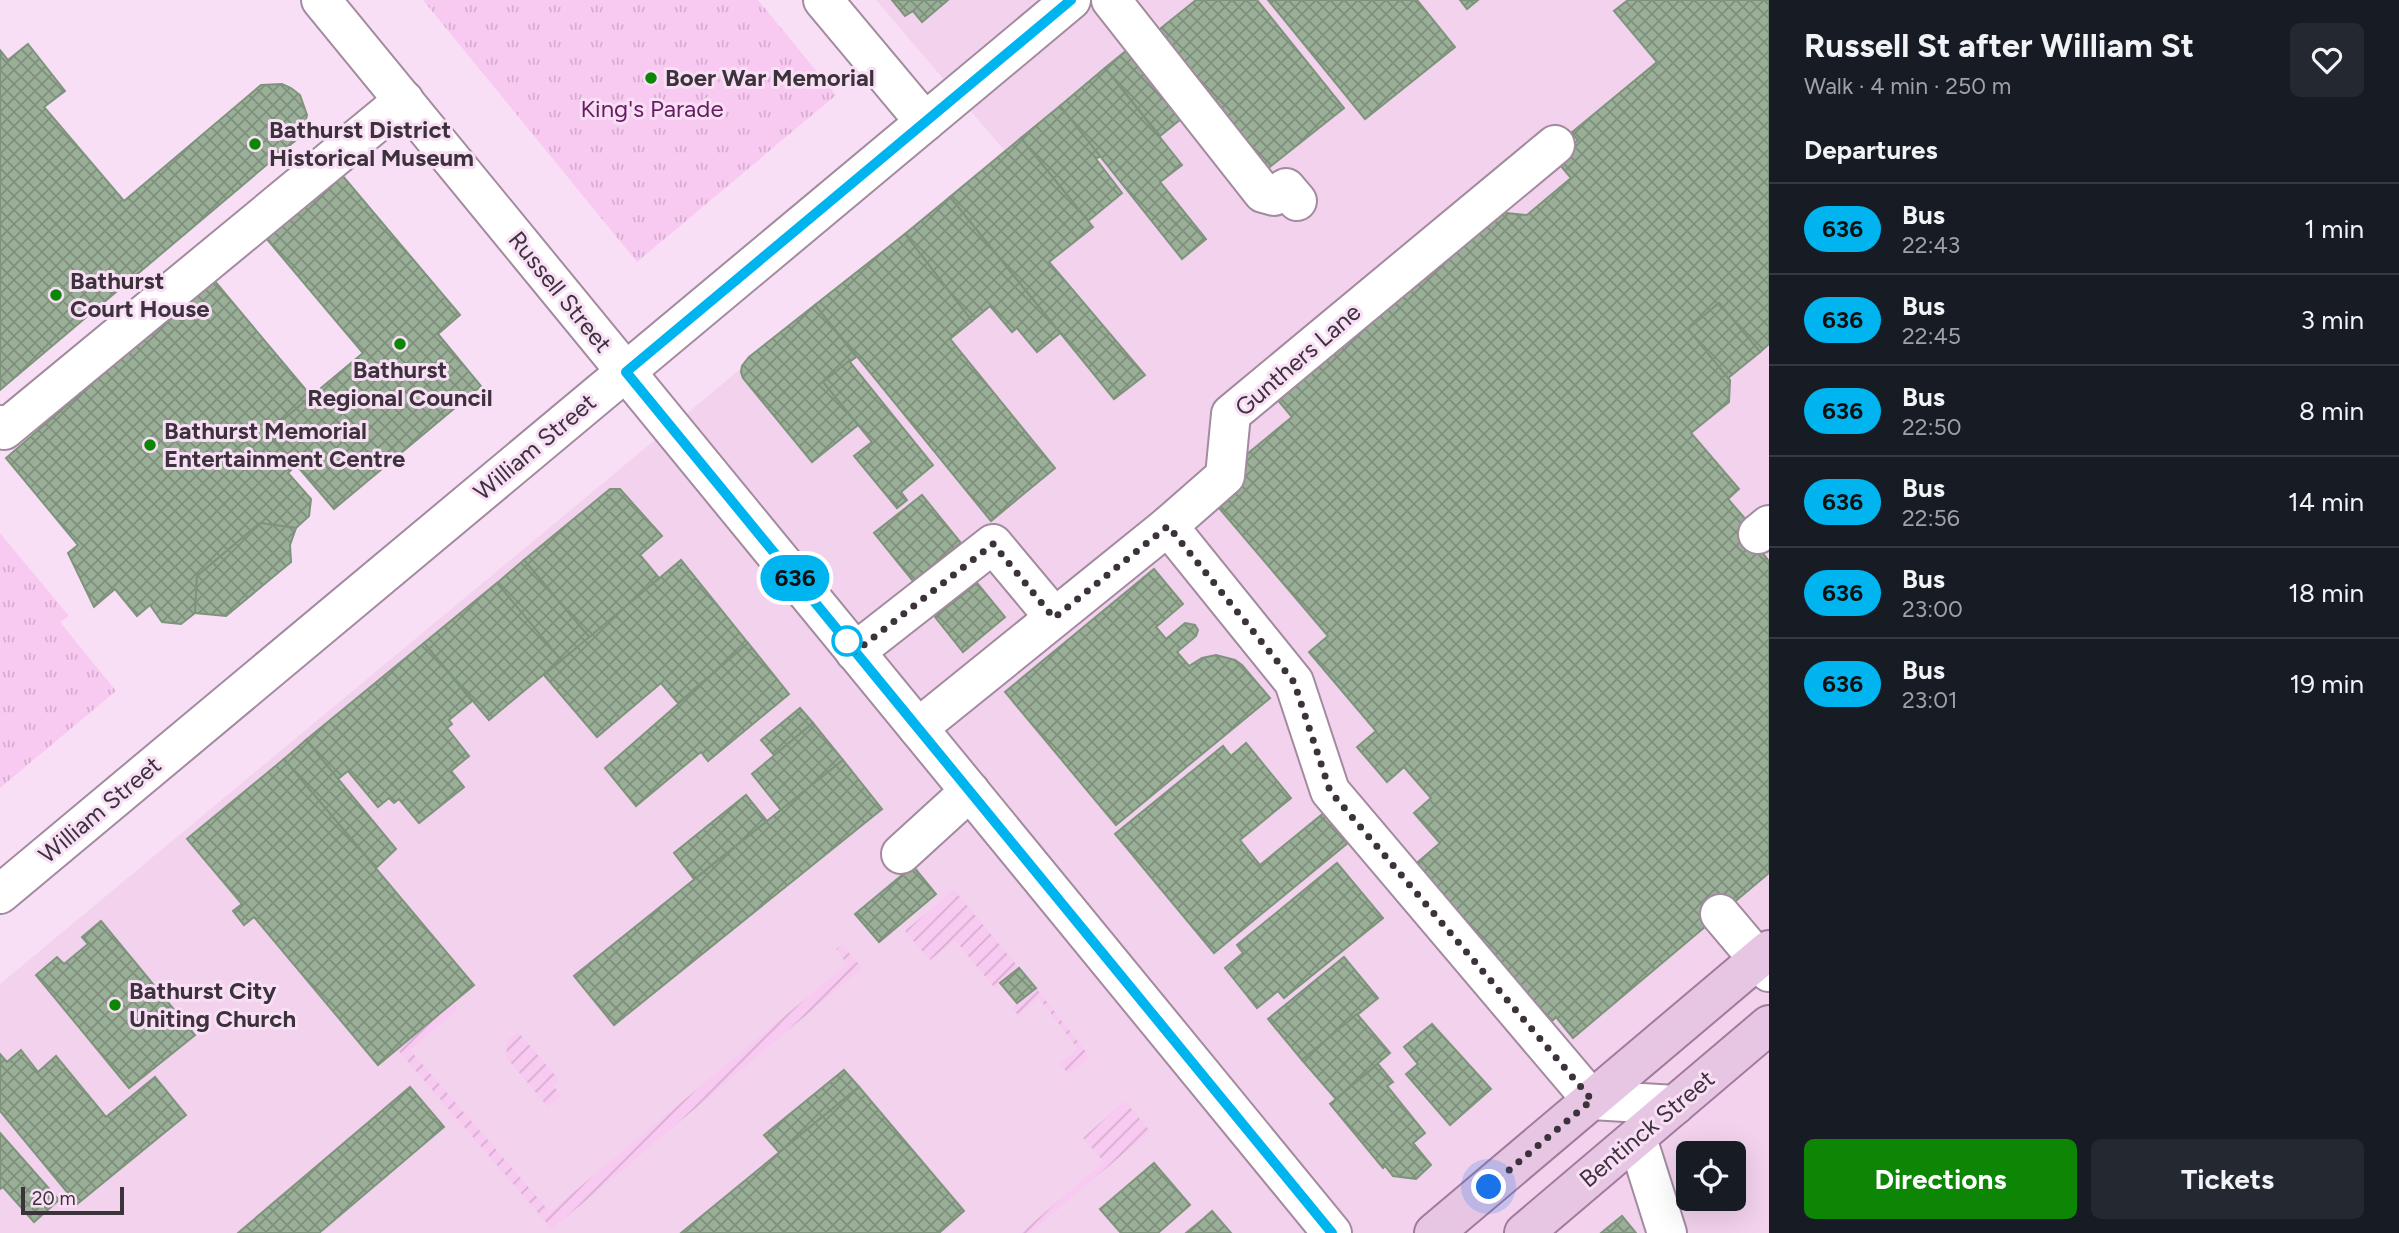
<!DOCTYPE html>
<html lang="en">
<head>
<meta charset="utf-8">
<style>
	:root { --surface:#171b24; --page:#242831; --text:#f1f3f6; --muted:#9ea1a6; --line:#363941; --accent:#0d8606 }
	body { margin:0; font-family:Figtree,sans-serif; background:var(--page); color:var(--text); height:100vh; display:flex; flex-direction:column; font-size:26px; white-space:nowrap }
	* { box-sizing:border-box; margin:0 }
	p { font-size:23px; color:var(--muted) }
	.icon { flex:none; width:38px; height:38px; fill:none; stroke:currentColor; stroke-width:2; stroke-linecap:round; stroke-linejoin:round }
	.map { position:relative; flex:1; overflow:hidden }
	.drawer { display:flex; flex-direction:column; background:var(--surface); width:630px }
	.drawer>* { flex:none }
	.badge { padding:0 14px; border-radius:23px; font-size:24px; line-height:46px }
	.buttons { position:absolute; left:1676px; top:1141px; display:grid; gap:14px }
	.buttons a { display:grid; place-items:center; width:70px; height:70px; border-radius:10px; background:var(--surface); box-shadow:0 7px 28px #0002; font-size:35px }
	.scale { position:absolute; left:21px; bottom:18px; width:103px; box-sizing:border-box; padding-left:7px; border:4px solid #3c323b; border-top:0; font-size:19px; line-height:24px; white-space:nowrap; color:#3c323b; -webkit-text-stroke:5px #f9dff5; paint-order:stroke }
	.you { position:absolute; width:35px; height:35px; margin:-18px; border:5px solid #fff; border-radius:50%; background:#1a73e8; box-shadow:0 0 0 10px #1a73e833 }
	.map>.badge { position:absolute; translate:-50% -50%; box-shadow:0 0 0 4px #fff }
	h2 { padding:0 35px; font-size:26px; line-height:63px }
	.round { display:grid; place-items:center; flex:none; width:74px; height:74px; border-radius:10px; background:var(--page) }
	.head { display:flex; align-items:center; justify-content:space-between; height:119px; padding:0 35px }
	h1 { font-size:33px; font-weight:700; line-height:52px }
	.primary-button { display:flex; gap:14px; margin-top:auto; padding:14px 35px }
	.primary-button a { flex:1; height:80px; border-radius:10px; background:var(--accent); color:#fff; font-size:28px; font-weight:700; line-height:80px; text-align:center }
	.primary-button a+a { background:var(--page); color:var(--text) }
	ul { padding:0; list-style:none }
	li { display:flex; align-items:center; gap:21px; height:91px; padding:0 35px; border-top:2px solid var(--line) }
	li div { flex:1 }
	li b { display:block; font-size:26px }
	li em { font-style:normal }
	li .badge { min-width:77px; font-weight:700; text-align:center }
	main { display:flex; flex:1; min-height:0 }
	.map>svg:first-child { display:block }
	.built { fill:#f2d2ed; fill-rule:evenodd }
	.park { fill:url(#park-tufts) }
	.garden { fill:url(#garden-furrows) }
	.building { fill:url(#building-cross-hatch); stroke:#7e937c; stroke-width:2 }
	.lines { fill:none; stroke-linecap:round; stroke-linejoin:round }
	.minor-casing { stroke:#a28a9f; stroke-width:42 }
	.major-casing { stroke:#a17a9c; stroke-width:42 }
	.minor { stroke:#fff; stroke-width:38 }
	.major { stroke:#e7c6e3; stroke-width:38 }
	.line-casing { stroke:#fff; stroke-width:16 }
	.line { stroke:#00b5ef; stroke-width:10 }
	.walk { stroke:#3c323b; stroke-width:7; stroke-dasharray:0 12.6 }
	.poi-dot { fill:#0d8606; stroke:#f9dff5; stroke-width:2.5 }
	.stop-dot { fill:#fff; stroke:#00b5ef; stroke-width:3.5 }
	.labels { text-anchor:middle; stroke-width:6; stroke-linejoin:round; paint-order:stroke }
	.poi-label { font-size:24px; font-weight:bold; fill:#3c323b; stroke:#f9dff5; text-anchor:start }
	.park-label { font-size:24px; fill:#671c62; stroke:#f9dff5 }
	.street-label { font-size:24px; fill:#3c323b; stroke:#f9dff5 }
</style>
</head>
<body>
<main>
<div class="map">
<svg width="1769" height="1233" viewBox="0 0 1769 1233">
	<defs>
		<pattern id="park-tufts" width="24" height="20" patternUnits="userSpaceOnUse" patternTransform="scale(1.75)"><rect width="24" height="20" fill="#f8c9f1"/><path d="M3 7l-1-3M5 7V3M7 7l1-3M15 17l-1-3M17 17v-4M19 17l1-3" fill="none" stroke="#d6add0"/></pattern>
		<pattern id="garden-furrows" width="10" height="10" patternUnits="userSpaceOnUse" patternTransform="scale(1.75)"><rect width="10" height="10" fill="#f8c9f1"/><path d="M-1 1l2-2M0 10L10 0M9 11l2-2" fill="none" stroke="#d6add0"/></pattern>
		<pattern id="building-cross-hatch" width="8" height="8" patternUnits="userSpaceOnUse" patternTransform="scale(1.75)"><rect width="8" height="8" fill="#9aaf97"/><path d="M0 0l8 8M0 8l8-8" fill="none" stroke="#7f8f7c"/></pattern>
	</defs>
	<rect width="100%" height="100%" fill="#f9dff5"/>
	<path class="built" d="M876 0H1769V1233H0V984L1004 150ZM1689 1153H1734V1199H1689Z"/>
	<g class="park">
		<polygon points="423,0 758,0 836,95 637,262"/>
		<polygon points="0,533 69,616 60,622 116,691 0,788"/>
	</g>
	<g class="garden">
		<polygon points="954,890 1019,968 995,988 955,940 930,960 905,931"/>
		<polygon points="842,945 862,968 552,1229 397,1049 453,1003 458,1009 410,1050 550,1212 847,964 836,949"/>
		<polygon points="1036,988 1090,1057 1069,1074 1060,1064 1078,1049 1039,998 1018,1015 1012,1008"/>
		<polygon points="518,1032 559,1080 553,1085 561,1096 548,1107 507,1058 506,1042"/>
		<polygon points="1125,1101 1150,1131 1030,1233 1021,1233 1104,1162 1083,1138"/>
	</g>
	<g class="building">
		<polygon points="892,0 948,0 922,22 913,11 905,16"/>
		<polygon points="1196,0 1257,0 1344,108 1266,170 1155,33"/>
		<polygon points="1268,0 1417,0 1455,47 1365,119"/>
		<polygon points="1460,0 1478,0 1467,9"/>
		<polygon points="1628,0 1769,0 1769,344 1760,352 1719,303 1688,329 1730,380 1729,402 1691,433 1739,489 1728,499 1767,544 1760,550 1769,561 1769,873 1573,1038 1556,1017 1551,1022 1412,867 1440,843 1414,813 1431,798 1404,767 1387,782 1357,747 1376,731 1309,652 1328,636 1219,508 1238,491 1247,454 1292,417 1277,399 1496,212 1527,215 1571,178 1555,159 1578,140 1571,133 1657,62 1614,11"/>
		<polygon points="28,44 65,91 44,107 124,201 261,85 282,84 291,88 300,95 307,115 302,135 0,390 0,50 8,60"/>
		<polygon points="1132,46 1187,114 1160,136 1105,68"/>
		<polygon points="1105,68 1182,165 1160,182 1206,239 1182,259 1060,106"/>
		<polygon points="1060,106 1100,156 1096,159 1122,193 1088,221 1021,138"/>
		<polygon points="1021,138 1093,227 1049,262 1145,375 1114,399 950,197"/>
		<polygon points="336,168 460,315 438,334 481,386 334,509 268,432 363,353 260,231"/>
		<polygon points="950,197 1060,333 1037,352 1017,328 1012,332 990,306 972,321 905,234"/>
		<polygon points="905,234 972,321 950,339 1055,468 991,521 815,305"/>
		<polygon points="213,279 311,396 268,432 296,465 288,473 311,499 309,516 296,528 260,523 197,576 195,613 181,624 162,622 150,605 137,616 115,589 94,607 68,553 78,545 6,458"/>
		<polygon points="1719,303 1760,352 1728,378 1688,329"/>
		<polygon points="815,305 856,357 823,382 858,425 812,462 743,378 741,372 742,366 749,357"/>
		<polygon points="849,361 933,465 901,492 907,500 897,508 854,456 872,442 823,382"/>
		<polygon points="610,489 620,489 662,536 640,555 659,578 590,638 524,560"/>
		<polygon points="922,495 961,543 913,581 874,533"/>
		<polygon points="260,523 296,528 290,545 291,562 226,616 195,613 197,576"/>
		<polygon points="524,560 590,638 561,660 497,583"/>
		<polygon points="681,560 748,643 678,703 661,683 597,737 544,675"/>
		<polygon points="1154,569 1183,604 1156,627 1166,639 1185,623 1195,625 1198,630 1196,636 1177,652 1189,666 1202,658 1216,655 1235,660 1242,665 1270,698 1116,825 1005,692"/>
		<polygon points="497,583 561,660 489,720 424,643"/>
		<polygon points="977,583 1005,617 963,652 935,617"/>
		<polygon points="424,643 472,701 449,720 452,724 447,728 469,756 451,771 464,787 419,823 399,799 394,803 389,798 378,807 348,771 338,779 306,740"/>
		<polygon points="748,643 789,694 708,761 701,752 636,806 605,768"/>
		<polygon points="800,708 813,723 774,755 761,740"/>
		<polygon points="813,723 843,760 781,810 752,774"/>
		<polygon points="306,740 396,849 376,868 284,759"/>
		<polygon points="1246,743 1291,798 1240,840 1260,865 1325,812 1349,842 1214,953 1115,834 1223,746 1231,756"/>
		<polygon points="284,759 474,985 378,1065 254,917 244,925 233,911 242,904 187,839"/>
		<polygon points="843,760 882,809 614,1025 574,976"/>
		<polygon points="746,795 767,821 694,879 674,853"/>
		<polygon points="1337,863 1383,918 1284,998 1278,991 1257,1008 1225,968 1243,953 1237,945"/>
		<polygon points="913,866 936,894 879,942 855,914"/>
		<polygon points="101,921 195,1035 129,1088 36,975 57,957 64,964 88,944 82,937"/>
		<polygon points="1344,957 1378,998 1302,1060 1268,1019"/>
		<polygon points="1019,968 1036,988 1017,1003 1000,983"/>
		<polygon points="1357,1014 1390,1053 1336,1099 1302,1060"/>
		<polygon points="1432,1024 1491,1089 1450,1125 1406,1074 1418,1064 1404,1047"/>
		<polygon points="21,1050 38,1072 56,1056 106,1117 155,1077 186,1115 77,1204 0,1111 0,1054 7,1062"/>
		<polygon points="1378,1064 1393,1082 1387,1086 1425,1133 1413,1143 1431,1165 1416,1179 1393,1176 1385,1166 1383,1168 1330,1104"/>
		<polygon points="844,1070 859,1087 779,1152 764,1135"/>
		<polygon points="410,1087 444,1127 319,1233 238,1233"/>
		<polygon points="859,1087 964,1211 939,1233 681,1233"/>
		<polygon points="0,1133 59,1200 34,1222 3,1187 0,1189"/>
		<polygon points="1154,1163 1190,1205 1158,1233 1121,1233 1100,1209"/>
		<polygon points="1212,1211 1231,1233 1186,1233 1203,1219"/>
		<polygon points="1622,1216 1636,1233 1601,1233"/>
	</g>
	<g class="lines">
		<g class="minor-casing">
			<g id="minor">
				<polyline points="321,0 1332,1233"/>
				<polyline points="823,0 925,122"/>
				<polyline points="1111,0 1263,193 1274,196 1286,188 1297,201"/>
				<polyline points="0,425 4,430 404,100"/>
				<polyline points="1168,526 1294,682 1330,791 1592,1100 1675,1105"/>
				<polyline points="1758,534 1769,525"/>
				<polyline points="855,652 993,544 1054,617"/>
				<polyline points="918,728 1168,526 1225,476 1231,414 1555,145"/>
				<polyline points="901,854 970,791"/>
				<polyline points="0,894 1071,0"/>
				<polyline points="1720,914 1769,972"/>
				<polyline points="1637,1138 1667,1233"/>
			</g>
		</g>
		<g class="major-casing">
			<g id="major">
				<polyline points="1434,1233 1769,950"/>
				<polyline points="1524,1233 1769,1025"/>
			</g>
		</g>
		<use href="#minor" class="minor"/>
		<use href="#major" class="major"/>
	</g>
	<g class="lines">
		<g class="line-casing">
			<polyline id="line" points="1071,0 626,372 1332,1233"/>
		</g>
		<use href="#line" class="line"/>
		<polyline class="walk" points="847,641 855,652 993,544 1054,618 1168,526 1294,682 1330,791 1592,1100 1489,1187"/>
	</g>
	<g class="poi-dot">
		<circle cx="651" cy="78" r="7"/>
		<circle cx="255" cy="144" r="7"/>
		<circle cx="56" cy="295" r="7"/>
		<circle cx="400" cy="344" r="7"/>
		<circle cx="150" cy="445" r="7"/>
		<circle cx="115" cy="1005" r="7"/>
	</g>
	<circle class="stop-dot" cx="847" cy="641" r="14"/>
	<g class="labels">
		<g class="poi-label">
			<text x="665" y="86">Boer War Memorial</text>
			<text x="269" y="138">Bathurst District<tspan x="269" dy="28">Historical Museum</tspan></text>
			<text x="70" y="289">Bathurst<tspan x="70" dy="28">Court House</tspan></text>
			<text x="400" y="378" text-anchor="middle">Bathurst<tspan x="400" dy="28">Regional Council</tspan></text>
			<text x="164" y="439">Bathurst Memorial<tspan x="164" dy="28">Entertainment Centre</tspan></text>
			<text x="129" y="999">Bathurst City<tspan x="129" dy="28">Uniting Church</tspan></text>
		</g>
		<g class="park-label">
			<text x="652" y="117">King's Parade</text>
		</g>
		<g class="street-label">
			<text transform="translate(560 292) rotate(51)" y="8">Russell Street</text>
			<text transform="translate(1298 360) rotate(-41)" y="8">Gunthers Lane</text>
			<text transform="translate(535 447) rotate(-40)" y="8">William Street</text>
			<text transform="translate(100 810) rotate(-40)" y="8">William Street</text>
			<text transform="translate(1647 1129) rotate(-40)" y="8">Bentinck Street</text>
		</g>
	</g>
</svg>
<div class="buttons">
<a><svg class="icon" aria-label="locate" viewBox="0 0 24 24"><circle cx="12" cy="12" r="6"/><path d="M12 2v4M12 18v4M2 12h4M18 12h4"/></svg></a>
</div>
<div class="scale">20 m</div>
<div class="you" style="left:1489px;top:1187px"></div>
<b class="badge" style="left:795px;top:578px;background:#00b5ef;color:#111">636</b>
</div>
<section class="drawer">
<div class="head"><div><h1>Russell St after William St</h1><p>Walk · 4 min · 250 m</p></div><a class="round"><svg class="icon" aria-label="heart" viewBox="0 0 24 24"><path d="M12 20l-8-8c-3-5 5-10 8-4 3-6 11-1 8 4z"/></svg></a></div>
<h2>Departures</h2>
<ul>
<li><span class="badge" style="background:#00b5ef;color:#111">636</span><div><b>Bus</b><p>22:43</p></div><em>1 min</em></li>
<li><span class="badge" style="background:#00b5ef;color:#111">636</span><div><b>Bus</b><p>22:45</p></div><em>3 min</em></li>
<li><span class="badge" style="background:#00b5ef;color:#111">636</span><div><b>Bus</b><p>22:50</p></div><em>8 min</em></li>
<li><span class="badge" style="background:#00b5ef;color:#111">636</span><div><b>Bus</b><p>22:56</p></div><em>14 min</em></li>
<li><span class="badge" style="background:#00b5ef;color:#111">636</span><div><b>Bus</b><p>23:00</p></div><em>18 min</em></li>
<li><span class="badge" style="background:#00b5ef;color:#111">636</span><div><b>Bus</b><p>23:01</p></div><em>19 min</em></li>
</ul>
<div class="primary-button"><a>Directions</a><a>Tickets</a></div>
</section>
</main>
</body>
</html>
